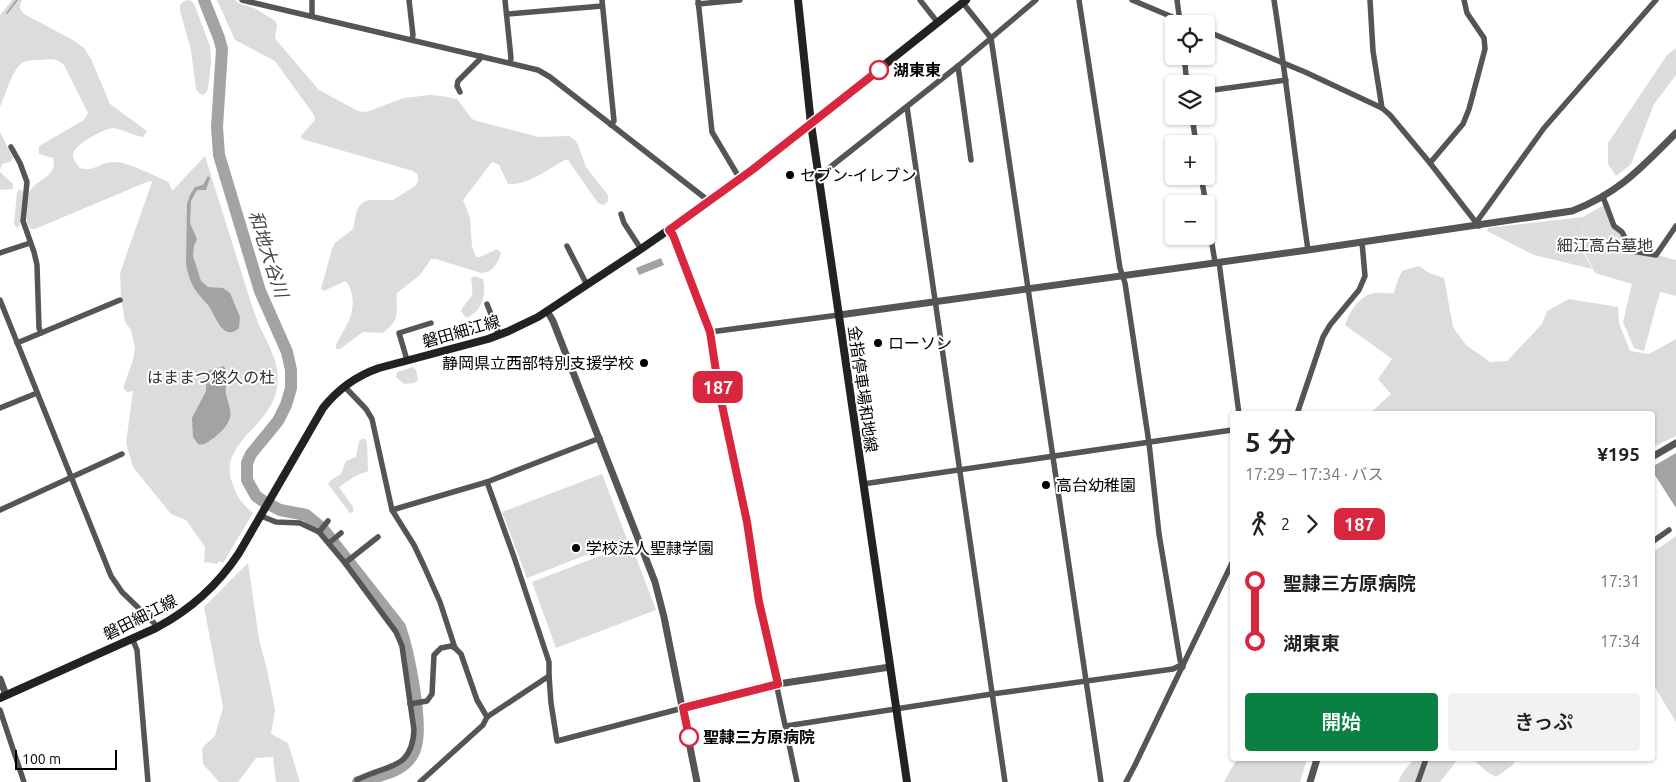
<!DOCTYPE html>
<html lang="ja">
<head>
<meta charset="utf-8">
<style>
	:root { --surface:#fff; --page:#f2f2f2; --text:#222; --muted:#767676; --accent:#0b8043 }
	body { margin:0; font-family:Ubuntu,"Noto Sans JP",sans-serif; background:var(--page); color:var(--text); height:100vh; display:flex; flex-direction:column; font-size:19px; white-space:nowrap }
	* { box-sizing:border-box; margin:0 }
	p { font-size:16px; color:var(--muted) }
	.icon { flex:none; width:28px; height:28px; fill:none; stroke:currentColor; stroke-width:2; stroke-linecap:round; stroke-linejoin:round }
	.map { position:relative; flex:1; overflow:hidden }
	.panel { position:absolute; left:1230px; top:411px; width:425px; height:350px; display:flex; flex-direction:column; background:var(--surface); border-radius:5px; box-shadow:0 1px 4px #0004 }
	.panel>* { flex:none }
	.badge { padding:0 10px; border-radius:8px; font-size:18px; line-height:32px }
	.controls { position:absolute; left:1165px; top:15px; display:grid; gap:10px }
	.controls a { display:grid; place-items:center; width:50px; height:50px; border-radius:5px; background:var(--surface); box-shadow:0 1px 4px #0004; font-size:25px }
	.scale { position:absolute; left:15px; bottom:12px; width:102px; box-sizing:border-box; padding-left:5px; border:2px solid #000; border-top:0; font-size:14px; line-height:18px; white-space:nowrap; color:#000; -webkit-text-stroke:4px #fff; paint-order:stroke }
	.map>.badge { position:absolute; translate:-50% -50%; box-shadow:0 0 0 2px #fff }
	.legs { display:flex; align-items:center; gap:8px; height:55px; padding:0 15px; font-size:16px }
	.legs p { margin-inline-start:auto }
	.head { display:flex; align-items:center; justify-content:space-between; height:85px; padding:0 15px }
	h1 { font-size:28px; font-weight:600; line-height:38px }
	.button { display:flex; gap:10px; margin-top:auto; padding:10px 15px }
	.button a { flex:1; height:58px; border-radius:5px; background:var(--accent); color:#fff; font-size:20px; font-weight:600; line-height:58px; text-align:center }
	.button a+a { background:var(--page); color:var(--text) }
	ul { padding:0 15px; list-style:none }
	li { display:flex; align-items:center; gap:18px; height:60px; font-size:19px }
	li i { display:grid; place-items:center; width:8px; height:100%; margin:0 6px; background:currentColor }
	li i::after { content:''; width:12px; height:12px; margin:-6px; border:4px solid; border-radius:50%; background:var(--surface) }
	li p { margin-inline-start:auto }
	li:first-child i { background:linear-gradient(#0000 50%,currentColor 0) }
	li:last-child i { background:linear-gradient(currentColor 50%,#0000 0) }
	.map>svg:first-child { display:block }
	.green { fill:#dcdcdc }
	.water { fill:#a3a3a3 }
	.lines { fill:none; stroke-linecap:round; stroke-linejoin:round }
	.stream { stroke:#a3a3a3; stroke-width:2 }
	.river { stroke:#a3a3a3; stroke-width:12 }
	.minor { stroke:#555; stroke-width:5.5 }
	.tertiary { stroke:#555; stroke-width:7 }
	.secondary { stroke:#222; stroke-width:8 }
	.line-1-casing { stroke:#fff; stroke-width:11 }
	.line-1 { stroke:#d7263d; stroke-width:8 }
	.stop-1-dot { fill:#fff; stroke:#d7263d; stroke-width:2.5 }
	.poi-dot { fill:#000; stroke:#fff; stroke-width:2 }
	.labels { text-anchor:middle; stroke-width:4; stroke-linejoin:round; paint-order:stroke }
	.stop-label { font-size:16px; font-weight:bold; fill:#000; stroke:#fff; text-anchor:start }
	.poi-label { font-size:16px; fill:#000; stroke:#fff; text-anchor:start }
	.park-label { font-size:16px; fill:#333; stroke:#fff }
	.street-label { font-size:16px; fill:#000; stroke:#fff }
	.water-label { font-size:18px; font-style:italic; fill:#444; stroke:#fff }
</style>
</head>
<body>
<div class="map">
<svg width="1676" height="782" viewBox="0 0 1676 782">
	<rect width="100%" height="100%" fill="#fff"/>
	<g class="green">
		<path d="M12 0H22C19 6 19 9 24 14L73 40 84 48 91 59 110 104 147 131 143 137C133 136 124 129 113 128 105 128 73 145 73 155 73 160 77 165 80 168 92 173 102 161 114 162 129 162 151 175 165 180L169 183 172 191 205 156 251 303C254 310 256 318 259 325 268 345 281 363 277 387 272 427 218 442 232 482 236 496 242 504 253 513L223 563 219 561 217 564 204 562 205 547 186 520 171 514 133 467 126 443 133 391 127 392 124 389V385L133 360 135 348 131 330 125 322 121 297 120 273 152 182 149 181 35 229H31C23 221 25 196 32 188 40 179 58 175 53 158L39 154V146L84 120 88 113 64 65C57 58 50 59 41 60 35 60 27 60 22 63 12 70 5 96 0 107V15Z"/>
		<polygon points="190,0 194,4 210,46 211,61 208,89 206,93 203,95 199,93 196,89 191,50 180,11 180,5 184,1"/>
		<path d="M217 0H234L240 4 254 8 274 20 277 24 275 38 277 41 319 90 358 111 366 112 404 98 430 95 442 96 457 99 472 119 477 121 539 137 569 136 575 140 578 145 586 167 608 195V201L604 205 598 203 568 160H565C547 170 528 185 508 184L499 165 492 162 463 200 470 218 472 246 476 257H480L497 249 501 253C498 263 493 273 481 273L436 259H431L420 275 397 293C395 312 402 318 383 333L363 332 340 349H336V345C346 325 357 314 351 291 349 286 349 284 345 281L324 291 321 289 332 249 335 243 353 229 357 210 360 205 365 201 371 200H393L415 186 418 181V175L413 171 302 139 301 136 315 120 314 115 275 61 235 40Z"/>
		<polygon points="1676,48 1676,75 1654,104 1631,164 1616,176 1608,164 1608,143 1667,55"/>
		<polygon points="0,132 13,158 10,162 2,164 0,170"/>
		<polygon points="0,172 13,184 13,189 0,190"/>
		<polygon points="20,189 23,192 20,225 17,228 14,224 17,192"/>
		<polygon points="1609,202 1616,226 1630,248 1676,260 1676,296 1660,292 1644,351 1634,348 1623,322 1632,284 1595,273 1583,250 1583,222 1582,250 1592,269 1534,255 1487,231 1488,228 1583,217"/>
		<path d="M1419 266 1429 273 1444 278 1453 327 1466 345 1490 362 1507 361 1542 324 1547 311 1569 299 1618 307 1619 323 1630 351 1649 354 1676 339V436L1653 447 1652 414H1369L1391 394 1378 379 1392 359 1345 325C1350 311 1359 296 1374 293 1379 292 1388 294 1394 293L1397 282 1402 271Z"/>
		<path d="M474 276 483 279C487 295 482 312 466 318L461 311C470 294 475 302 471 279Z"/>
		<polygon points="413,367 416,370 418,380 414,383 404,384 396,377 397,372"/>
		<polygon points="364,438 367,442 368,471 355,476 339,487 353,507 353,512 350,513 328,484 331,480 341,474 346,461 356,457 359,441"/>
		<polygon points="602,474 627,539 527,578 502,512"/>
		<polygon points="1676,536 1676,722 1653,684 1652,553"/>
		<polygon points="631,544 656,610 556,648 532,582"/>
		<polygon points="248,563 259,639 268,674 275,710 271,734 288,743 300,782 276,782 273,757 256,758 238,782 219,782 203,764 202,748 215,736 223,707 204,607"/>
		<polygon points="1237,759 1307,759 1300,782 1224,782"/>
		<polygon points="1414,759 1458,759 1440,782 1398,782 1403,772"/>
		<polygon points="1473,759 1515,759 1513,765 1496,777 1486,771"/>
	</g>
	<g class="water">
		<path d="M208 176 210 178 206 190H197L191 201 190 223 197 239 194 246 193 256 201 281 208 287 223 288 230 293 240 317 239 328C224 342 216 318 210 308 207 303 203 300 200 296 192 287 188 276 186 264L187 204 190 195 195 187 203 185Z"/>
		<polygon points="661,258 664,265 639,275 636,268"/>
		<path d="M224 366 229 378C216 401 248 411 215 437 209 441 205 446 198 444L193 437 192 418 206 391V374L208 371Z"/>
		<polygon points="1676,453 1676,508 1653,472 1652,467"/>
	</g>
	<g class="lines">
		<polyline class="stream" points="7,13 17,0"/>
		<path class="river" d="M204 0 219 38 222 49 217 127 219 155 260 291 287 352 291 370V388L286 405 278 421 251 454 247 463V480L256 496 263 501 280 510 306 515 323 529 400 627C409 653 421 715 417 741 416 749 413 756 407 762 395 774 374 777 358 782"/>
		<g class="minor">
			<polyline points="242,0 538,70 550,77 705,198 708,202"/>
			<polyline points="312,0 312,16"/>
			<polyline points="409,0 413,35 412,39"/>
			<polyline points="505,0 511,58 510,63"/>
			<polyline points="602,0 614,121 611,125"/>
			<polyline points="698,0 712,132 740,179"/>
			<polyline points="920,0 938,23"/>
			<polyline points="1132,0 1189,24"/>
			<polyline points="1177,0 1180,22"/>
			<path d="M1274 0C1287 83 1296 167 1308 250"/>
			<polyline points="1370,0 1373,51 1382,108 1390,115 1430,163 1478,225"/>
			<polyline points="963,3 991,38 1101,782"/>
			<polyline points="698,4 740,0"/>
			<polyline points="507,14 602,6"/>
			<polyline points="1206,31 1305,72 1382,108"/>
			<polyline points="1184,56 1187,84"/>
			<polyline points="958,66 971,160"/>
			<polyline points="1206,91 1286,80"/>
			<polyline points="460,92 457,86 458,81 480,59 481,56"/>
			<polyline points="907,107 1005,782"/>
			<polyline points="1192,116 1196,144"/>
			<polyline points="11,147 20,163 27,182 23,221 34,252 37,265 39,328 41,333"/>
			<polyline points="1430,163 1463,124 1469,109 1485,49 1484,38 1467,13 1464,0"/>
			<polyline points="819,176 958,66 1036,0"/>
			<polyline points="1201,176 1206,204"/>
			<polyline points="1603,197 1614,226 1622,232 1632,251 1656,255 1676,226"/>
			<polyline points="1206,208 1215,262"/>
			<polyline points="621,214 624,223 641,249"/>
			<polyline points="1479,226 1478,220 1544,128 1656,0"/>
			<polyline points="669,230 673,235 710,332 719,391 747,522 759,602 797,782"/>
			<polyline points="567,246 587,285"/>
			<polyline points="0,253 30,243"/>
			<polyline points="1219,262 1239,414"/>
			<polyline points="0,300 111,576 122,592 154,623 156,628"/>
			<polyline points="487,304 499,335"/>
			<polyline points="710,332 839,315"/>
			<polyline points="17,343 120,300"/>
			<polyline points="407,360 399,333 431,323"/>
			<polyline points="344,386 366,409 372,419 392,510 414,545 424,566 440,602 455,648 461,654 477,700 487,717"/>
			<polyline points="0,408 37,393"/>
			<polyline points="1297,414 1323,337 1330,325 1359,290 1365,276 1362,242"/>
			<polyline points="863,484 1232,430"/>
			<polyline points="0,510 122,454"/>
			<polyline points="392,510 487,482"/>
			<path d="M261 516 276 522 300 523 319 532 345 563 396 632 402 646 414 730C412 771 386 764 357 780"/>
			<polyline points="319,532 328,521"/>
			<polyline points="1652,542 1669,530"/>
			<polyline points="329,543 341,533"/>
			<polyline points="345,563 378,537"/>
			<polyline points="132,638 137,650 148,782"/>
			<polyline points="549,676 549,662 514,557 487,482 600,438"/>
			<polyline points="410,704 427,701 432,694 434,655 441,648 451,646 455,648"/>
			<polyline points="0,710 24,782"/>
			<polyline points="786,726 992,694 1173,669 1179,666 1183,667 1180,660 1159,534 1149,443 1125,283 1120,268 1079,0"/>
			<polyline points="420,782 483,725 487,717 549,676 551,703 557,741 683,708"/>
			<polyline points="1126,782 1135,765 1232,563"/>
			<polyline points="1418,782 1426,759"/>
		</g>
		<g class="tertiary">
			<polyline points="547,311 553,321 655,582 664,617 697,782"/>
			<path d="M839 315 1308 250 1572 211C1619 193 1641 168 1676 133"/>
			<polyline points="1652,457 1676,443"/>
			<polyline points="0,679 6,695"/>
			<polyline points="683,708 778,684 890,667"/>
			<polyline points="1310,782 1317,759"/>
		</g>
		<g class="secondary">
			<polyline points="798,0 811,124 907,782"/>
			<path d="M0 698 156 628C190 610 218 585 239 553L323 408C338 389 356 376 379 368L488 339 509 331 538 317 641 249 723 192 785 144 966 0"/>
		</g>
	</g>
	<g class="lines">
		<g class="line-1-casing">
			<polyline id="line-1" points="689,737 683,708 778,684 759,602 747,522 719,391 710,332 673,235 669,230 752,170 879,70"/>
		</g>
		<use href="#line-1" class="line-1"/>
	</g>
	<g class="stop-1-dot">
		<circle cx="879" cy="70" r="9"/>
		<circle cx="689" cy="737" r="9"/>
	</g>
	<g class="poi-dot">
		<circle cx="790" cy="175" r="5"/>
		<circle cx="878" cy="343" r="5"/>
		<circle cx="644" cy="363" r="5"/>
		<circle cx="1046" cy="485" r="5"/>
		<circle cx="576" cy="548" r="5"/>
	</g>
	<g class="labels">
		<g class="stop-label">
			<text x="893" y="76">湖東東</text>
			<text x="703" y="743">聖隷三方原病院</text>
		</g>
		<g class="poi-label">
			<text x="800" y="181">セブン-イレブン</text>
			<text x="888" y="349">ローソン</text>
			<text x="634" y="369" text-anchor="end">静岡県立西部特別支援学校</text>
			<text x="1056" y="491">高台幼稚園</text>
			<text x="586" y="554">学校法人聖隷学園</text>
		</g>
		<g class="park-label">
			<text x="1605" y="251">細江高台墓地</text>
			<text x="211" y="383">はままつ悠久の杜</text>
		</g>
		<g class="street-label">
			<text transform="translate(461 331) rotate(-16)" y="6">磐田細江線</text>
			<text transform="translate(863 389) rotate(82)" y="6">金指停車場和地線</text>
			<text transform="translate(140 617) rotate(-27)" y="6">磐田細江線</text>
		</g>
		<g class="water-label">
			<text transform="translate(268 254) rotate(72)" y="6">和地大谷川</text>
		</g>
	</g>
</svg>
<div class="controls">
<a><svg class="icon" aria-label="locate" viewBox="0 0 24 24"><circle cx="12" cy="12" r="6"/><path d="M12 2v4M12 18v4M2 12h4M18 12h4"/></svg></a>
<a><svg class="icon" aria-label="layers" viewBox="0 0 24 24"><path d="M12 4l9 5-9 5-9-5zM3 14l9 5 9-5"/></svg></a>
<a>+</a>
<a>−</a>
</div>
<div class="scale">100 m</div>
<b class="badge" style="left:718px;top:387px;background:#d7263d;color:#fff">187</b>
<section class="panel">
<div class="head"><div><h1>5 分</h1><p>17:29 – 17:34 · バス</p></div><b>¥195</b></div>
<div class="legs"><svg class="icon" aria-label="walk" viewBox="0 0 24 24"><circle cx="13" cy="4" r="2"/><path d="M13 8l-2 6 4 7M11 14l-3 7M7 12l3-4h3l4 4"/></svg>2<svg class="icon" aria-label="forward" viewBox="0 0 24 24"><path d="M9 5l7 7-7 7"/></svg><b class="badge" style="background:#d7263d;color:#fff">187</b></div>
<ul>
<li><i style="color:#d7263d"></i><b>聖隷三方原病院</b><p>17:31</p></li>
<li><i style="color:#d7263d"></i><b>湖東東</b><p>17:34</p></li>
</ul>
<div class="button"><a>開始</a><a>きっぷ</a></div>
</section>
</div>
</body>
</html>
